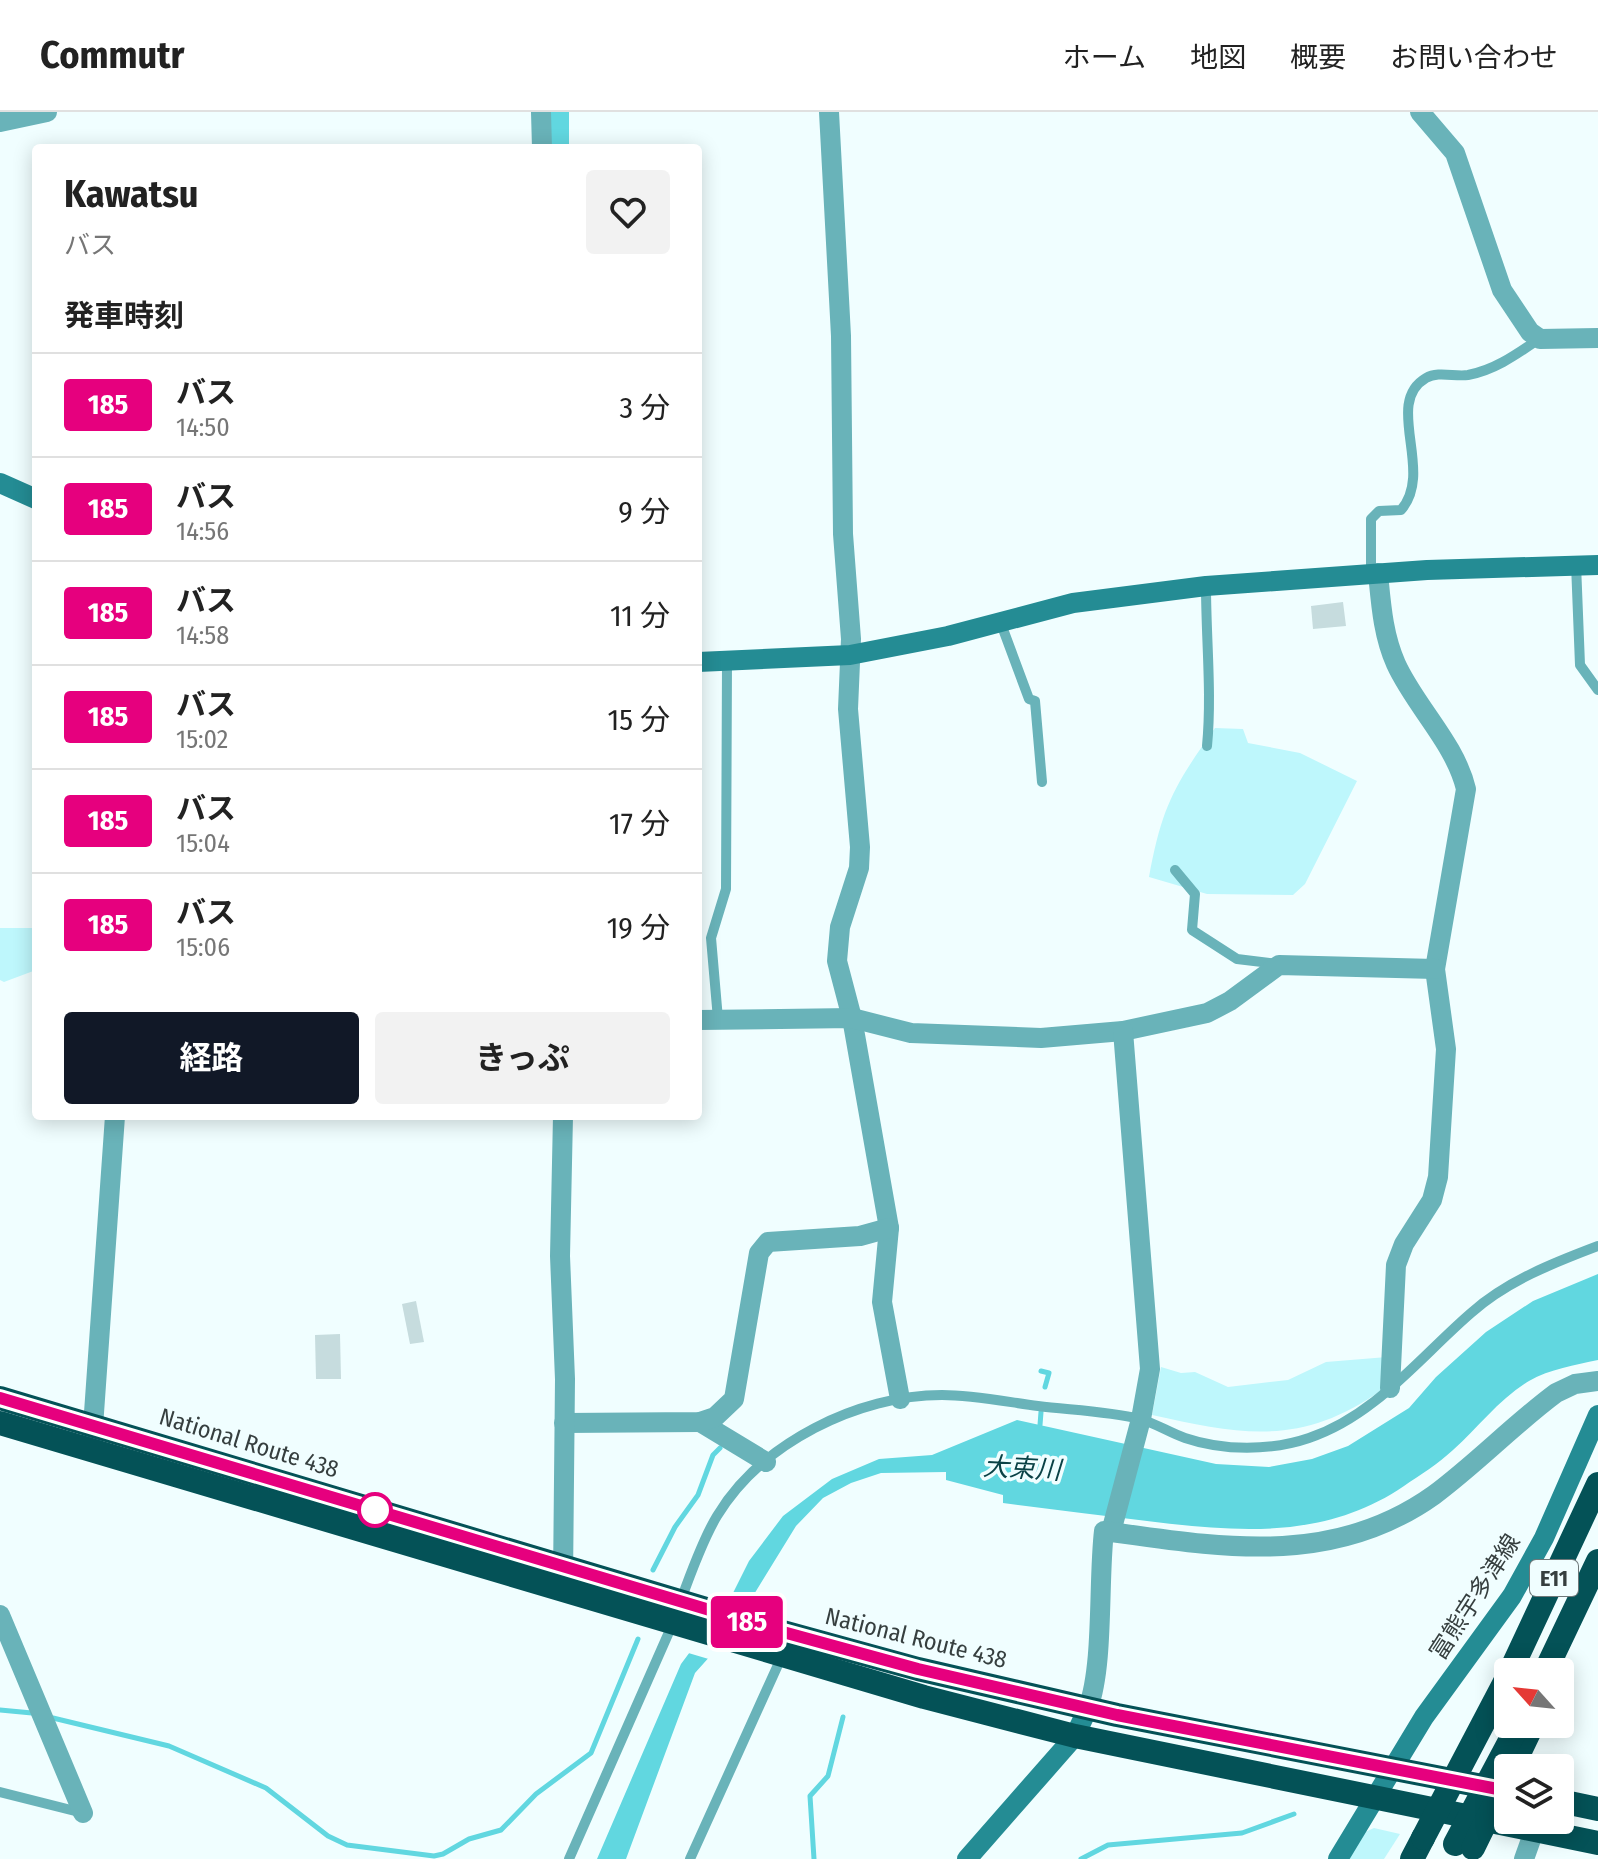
<!DOCTYPE html>
<html lang="ja">
<head>
<meta charset="utf-8">
<style>
	:root { --surface:#fff; --page:#f2f2f2; --text:#222; --muted:#767676; --line:#e0e0e0; --accent:#111827 }
	body { margin:0; font-family:"Fira Sans Condensed","Noto Sans JP",sans-serif; background:var(--page); color:var(--text); height:100vh; display:flex; flex-direction:column; font-size:30px; white-space:nowrap }
	* { box-sizing:border-box; margin:0 }
	p { font-size:26px; color:var(--muted) }
	.icon { flex:none; width:44px; height:44px; fill:none; stroke:currentColor; stroke-width:2; stroke-linecap:round; stroke-linejoin:round }
	.map { position:relative; flex:1; overflow:hidden }
	.panel { position:absolute; left:32px; top:32px; width:670px; height:976px; display:flex; flex-direction:column; background:var(--surface); border-radius:8px; box-shadow:0 4px 20px #0003 }
	.panel>* { flex:none }
	.badge { padding:0 16px; border-radius:6px; font-size:28px; line-height:52px }
	.needle { width:52px; rotate:297deg }
	.fabs { position:absolute; left:1494px; top:1546px; display:grid; gap:16px }
	.fabs a { display:grid; place-items:center; width:80px; height:80px; border-radius:8px; background:var(--surface); box-shadow:0 4px 20px #0003; font-size:40px }
	.map>.badge { position:absolute; translate:-50% -50%; box-shadow:0 0 0 4px #fff }
	h2 { padding:0 32px; font-size:30px; line-height:72px }
	.round { display:grid; place-items:center; flex:none; width:84px; height:84px; border-radius:8px; background:var(--page) }
	.headline { display:flex; align-items:center; justify-content:space-between; height:136px; padding:0 32px }
	h1 { font-size:38px; font-weight:700; line-height:60px }
	.primary-button { display:flex; gap:16px; margin-top:auto; padding:16px 32px }
	.primary-button a { flex:1; height:92px; border-radius:8px; background:var(--accent); color:#fff; font-size:32px; font-weight:700; line-height:92px; text-align:center }
	.primary-button a+a { background:var(--page); color:var(--text) }
	ul { padding:0; list-style:none }
	li { display:flex; align-items:center; gap:24px; height:104px; padding:0 32px; border-top:2px solid var(--line) }
	li div { flex:1 }
	li b { display:block; font-size:30px }
	li em { font-style:normal }
	li .badge { min-width:88px; font-weight:700; text-align:center }
	header { display:flex; align-items:center; gap:48px; box-sizing:border-box; height:112px; padding:0 40px; background:var(--surface); border-bottom:2px solid var(--line) }
	header strong { font-size:38px }
	nav { display:flex; gap:44px; margin-inline-start:auto; font-size:28px }
	.map>svg:first-child { display:block }
	.green { fill:#bef7fc }
	.water { fill:#61d7e0 }
	.pier { fill:#f0feff }
	.lines { fill:none; stroke-linecap:round; stroke-linejoin:round }
	.stream { stroke:#61d7e0; stroke-width:5 }
	.river { stroke:#61d7e0; stroke-width:32 }
	.building { fill:#c6dcde }
	.lane { stroke:#69b3b9; stroke-width:10 }
	.street { stroke:#69b3b9; stroke-width:20 }
	.secondary { stroke:#248c94; stroke-width:20 }
	.highway { stroke:#045257; stroke-width:24 }
	.highway-bridge { stroke:#045257; stroke-width:24 }
	.line-casing { stroke:#fff; stroke-width:18 }
	.line { stroke:#e6007e; stroke-width:12 }
	.stop-dot { fill:#fff; stroke:#e6007e; stroke-width:4 }
	.labels { text-anchor:middle; stroke-width:7; stroke-linejoin:round; paint-order:stroke }
	.shield { fill:#f0feff; stroke:#6e7879; stroke-width:2 }
	.shield-label { font-size:22px; font-weight:bold; fill:#363f3f }
	.street-label { font-size:24px; fill:#363f3f; stroke:#f0feff }
	.water-label { font-size:26px; font-style:italic; fill:#0a4246; stroke:#f0feff }
</style>
</head>
<body>
<header>
<strong>Commutr</strong>
<nav><a>ホーム</a><a>地図</a><a>概要</a><a>お問い合わせ</a></nav>
</header>
<div class="map">
<svg width="1598" height="1747" viewBox="0 0 1598 1747">
	<rect width="100%" height="100%" fill="#f0feff"/>
	<g class="green">
		<path d="M1215 616 1243 617 1248 631 1300 641 1357 669 1305 772 1293 783 1207 782 1149 765C1162 694 1174 674 1215 616Z"/>
		<polygon points="0,816 36,816 36,858 4,870 0,868"/>
		<path d="M1387 1245 1383 1277C1302 1335 1243 1323 1152 1303L1161 1255 1181 1261 1195 1260 1228 1275 1288 1268 1326 1250Z"/>
		<polygon points="1374,1716 1400,1722 1384,1747 1348,1747 1365,1720"/>
	</g>
	<path class="water" d="M1598 1162V1248C1575 1253 1550 1257 1529 1269 1499 1287 1478 1316 1453 1338 1438 1352 1420 1363 1404 1374 1325 1428 1237 1420 1147 1409 1099 1403 1051 1397 1003 1391V1383L946 1368V1360L881 1361 851 1371 823 1386 796 1414 729 1523 695 1561 626 1747H597L681 1552 731 1485 749 1449 783 1404 832 1367 879 1347 932 1343 1017 1308 1216 1352 1269 1355 1312 1347 1348 1334 1409 1296 1436 1265 1486 1220 1533 1189Z"/>
	<polygon class="pier" points="728,1481 755,1490 733,1525 712,1548 685,1540"/>
	<g class="lines">
		<g class="stream">
			<polyline points="1041,1259 1049,1261 1045,1275"/>
			<polyline points="1040,1313 1041,1300"/>
			<polyline points="653,1458 675,1415 698,1383 713,1343 720,1336"/>
			<polyline points="0,1598 32,1601"/>
			<polyline points="53,1606 169,1634 266,1676 328,1724 347,1733 434,1744 443,1742 469,1727 501,1718 536,1682 591,1641 638,1527"/>
			<polyline points="814,1747 810,1684 828,1664 843,1605"/>
			<polyline points="1081,1747 1108,1733 1242,1721 1294,1702"/>
		</g>
		<polyline class="river" points="553,0 553,36"/>
	</g>
	<g class="building">
		<polygon points="1343,490 1346,514 1313,517 1311,494"/>
		<polygon points="416,1189 424,1230 410,1232 402,1192"/>
		<polygon points="340,1222 341,1267 316,1267 315,1223"/>
	</g>
	<g class="lines">
		<g class="lane">
			<polyline points="1576,452 1580,553 1598,578"/>
			<path d="M1371 462V407L1379 399 1401 398C1435 359 1383 291 1426 266 1438 259 1455 265 1468 263 1495 258 1517 242 1539 227"/>
			<path d="M1206 474C1206 527 1212 582 1207 634"/>
			<polyline points="1000,509 1029,587 1035,589 1042,670"/>
			<polyline points="1175,758 1195,782 1192,818 1237,847 1278,852"/>
			<polyline points="718,907 711,826 726,777 727,550"/>
			<path d="M681 1488C690 1463 703 1427 717 1404 761 1331 858 1283 942 1283 974 1283 1007 1290 1038 1294 1071 1298 1108 1299 1140 1307 1155 1311 1170 1321 1185 1326 1223 1339 1271 1339 1309 1326 1375 1304 1420 1245 1471 1201 1507 1169 1553 1151 1598 1134"/>
			<polyline points="0,1680 83,1701"/>
			<polyline points="569,1747 673,1511"/>
			<polyline points="690,1747 782,1544"/>
		</g>
		<g class="street">
			<polyline points="541,0 542,36"/>
			<polyline points="829,0 841,224 843,422 851,527 848,597 860,735 859,756 840,815 837,849 852,906 889,1116 882,1190 900,1287"/>
			<polyline points="1420,0 1455,41 1502,178 1530,220 1540,227 1598,226"/>
			<polyline points="0,10 47,0"/>
			<path d="M1378 461C1381 492 1383 523 1396 552 1415 594 1455 631 1466 677L1435 857 1446 937 1438 1065 1432 1088 1404 1132 1396 1153 1390 1276"/>
			<polyline points="698,908 852,906 911,921 1041,926 1123,919 1207,901 1230,889 1279,853 1435,857"/>
			<polyline points="700,1310 766,1350"/>
			<polyline points="564,1311 700,1310 715,1305 734,1287 759,1141 768,1130 860,1124 889,1116"/>
			<polyline points="92,1329 115,1004"/>
			<polyline points="1111,1420 1141,1307 1150,1257 1123,919"/>
			<polyline points="563,1468 565,1267 560,1144 563,1004"/>
			<polyline points="0,1503 83,1701"/>
			<path d="M1088 1596C1104 1553 1098 1470 1104 1419 1219 1435 1332 1456 1434 1383 1477 1351 1513 1313 1556 1281L1575 1272 1598 1269"/>
			<polyline points="1524,1747 1534,1719"/>
		</g>
		<g class="secondary">
			<polyline points="0,371 36,387"/>
			<polyline points="698,550 850,543 948,524 1073,491 1206,474 1427,458 1598,453"/>
			<polyline points="967,1747 1075,1624 1088,1596"/>
			<polyline points="1338,1747 1424,1605 1512,1484 1544,1426 1598,1303"/>
		</g>
		<g class="highway">
			<polyline points="0,1286 783,1520 918,1557 1117,1603 1508,1679"/>
			<polyline points="0,1311 924,1585 1075,1624 1598,1731"/>
			<polyline points="1510,1560 1598,1372"/>
			<polyline points="1545,1560 1598,1449"/>
			<polyline points="1512,1656 1533,1612"/>
			<polyline points="1560,1689 1598,1697"/>
			<polyline points="1412,1747 1423,1726"/>
		</g>
		<g class="highway-bridge">
			<polyline points="1423,1726 1508,1564"/>
			<polyline points="1455,1732 1519,1612"/>
			<polyline points="1473,1736 1495,1691"/>
		</g>
	</g>
	<g class="lines">
		<g class="line-casing">
			<polyline id="line" points="0,1286 783,1520 918,1557 1117,1603 1508,1679"/>
		</g>
		<use href="#line" class="line"/>
	</g>
	<circle class="stop-dot" cx="375" cy="1398" r="16"/>
	<g class="labels">
		<rect class="shield" x="1530" y="1448" width="48" height="36" rx="6"/>
		<g class="shield-label">
			<text x="1554" y="1474">E11</text>
		</g>
		<g class="street-label">
			<text transform="translate(249 1331) rotate(17)" y="8">National Route 438</text>
			<text transform="translate(1475 1485) rotate(-57)" y="8">富熊宇多津線</text>
			<text transform="translate(916 1526) rotate(14)" y="8">National Route 438</text>
		</g>
		<g class="water-label">
			<text transform="translate(1022 1356) rotate(3)" y="9">大束川</text>
		</g>
	</g>
</svg>
<div class="fabs">
<a><svg class="needle" viewBox="-14 -14 28 28"><path d="M0-13l5 13h-10z" fill="#e53935"/><path d="M0 13l5-13h-10z" fill="#767676"/></svg></a>
<a><svg class="icon" aria-label="layers" viewBox="0 0 24 24"><path d="M12 4l9 5-9 5-9-5zM3 14l9 5 9-5"/></svg></a>
</div>
<b class="badge" style="left:747px;top:1510px;background:#e6007e;color:#fff">185</b>
<section class="panel">
<div class="headline"><div><h1>Kawatsu</h1><p>バス</p></div><a class="round"><svg class="icon" aria-label="heart" viewBox="0 0 24 24"><path d="M12 20l-8-8c-3-5 5-10 8-4 3-6 11-1 8 4z"/></svg></a></div>
<h2>発車時刻</h2>
<ul>
<li><span class="badge" style="background:#e6007e;color:#fff">185</span><div><b>バス</b><p>14:50</p></div><em>3 分</em></li>
<li><span class="badge" style="background:#e6007e;color:#fff">185</span><div><b>バス</b><p>14:56</p></div><em>9 分</em></li>
<li><span class="badge" style="background:#e6007e;color:#fff">185</span><div><b>バス</b><p>14:58</p></div><em>11 分</em></li>
<li><span class="badge" style="background:#e6007e;color:#fff">185</span><div><b>バス</b><p>15:02</p></div><em>15 分</em></li>
<li><span class="badge" style="background:#e6007e;color:#fff">185</span><div><b>バス</b><p>15:04</p></div><em>17 分</em></li>
<li><span class="badge" style="background:#e6007e;color:#fff">185</span><div><b>バス</b><p>15:06</p></div><em>19 分</em></li>
</ul>
<div class="primary-button"><a>経路</a><a>きっぷ</a></div>
</section>
</div>
</body>
</html>
